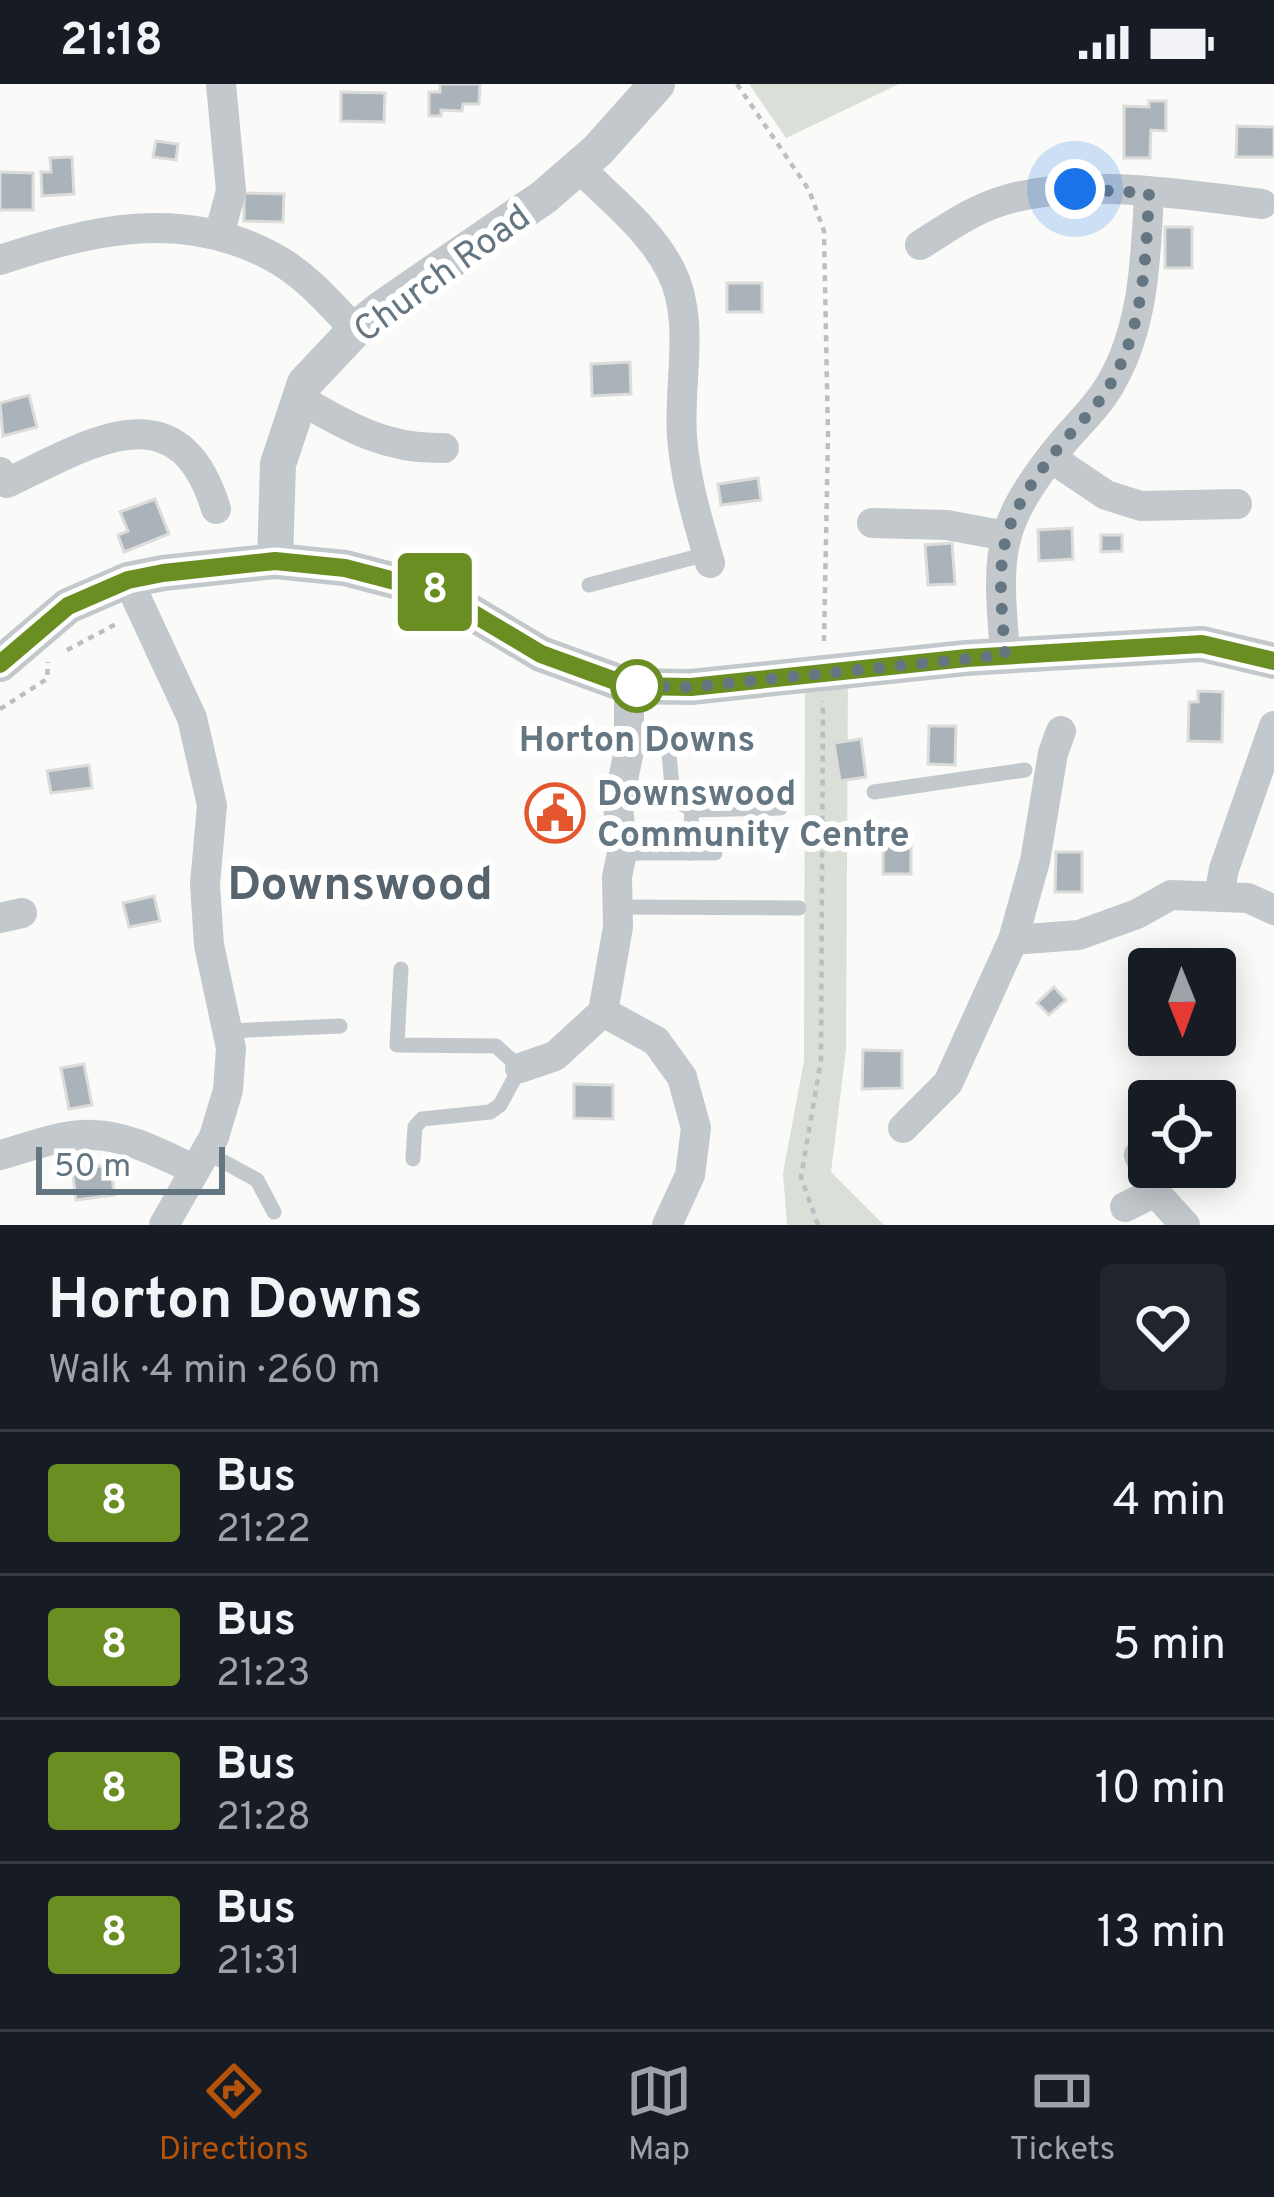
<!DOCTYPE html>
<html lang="en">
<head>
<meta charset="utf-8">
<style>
	:root { --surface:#171b24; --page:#20242c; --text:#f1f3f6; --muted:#9ea1a6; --line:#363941; --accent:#b45309 }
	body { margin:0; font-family:Overpass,sans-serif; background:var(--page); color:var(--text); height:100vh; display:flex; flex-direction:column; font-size:45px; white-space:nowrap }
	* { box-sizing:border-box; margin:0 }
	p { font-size:39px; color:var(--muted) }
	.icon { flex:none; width:66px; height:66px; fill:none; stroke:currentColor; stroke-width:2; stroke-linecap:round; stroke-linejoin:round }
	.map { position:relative; height:1141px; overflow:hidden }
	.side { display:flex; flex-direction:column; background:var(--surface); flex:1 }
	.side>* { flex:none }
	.badge { padding:0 24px; border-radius:9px; font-size:42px; line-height:78px }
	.needle { width:78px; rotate:179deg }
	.tools { position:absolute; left:1128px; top:864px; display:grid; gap:24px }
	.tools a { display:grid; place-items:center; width:108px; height:108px; border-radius:12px; background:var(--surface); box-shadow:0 6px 30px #0003; font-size:60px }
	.scale { position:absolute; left:36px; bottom:30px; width:189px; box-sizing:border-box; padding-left:12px; border:6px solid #657683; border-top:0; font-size:33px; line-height:42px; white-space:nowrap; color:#657683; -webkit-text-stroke:9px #fff; paint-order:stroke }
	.you { position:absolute; width:60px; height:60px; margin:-30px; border:9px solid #fff; border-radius:50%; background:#1a73e8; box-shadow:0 0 0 18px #1a73e833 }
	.map>.badge { position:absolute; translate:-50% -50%; box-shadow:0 0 0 6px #fff }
	.round { display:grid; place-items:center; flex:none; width:126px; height:126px; border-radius:12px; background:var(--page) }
	.summary { display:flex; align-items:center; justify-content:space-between; height:204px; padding:0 48px }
	h1 { font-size:57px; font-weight:700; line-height:90px }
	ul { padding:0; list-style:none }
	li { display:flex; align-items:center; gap:36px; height:144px; padding:0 48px; border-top:3px solid var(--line) }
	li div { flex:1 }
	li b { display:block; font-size:45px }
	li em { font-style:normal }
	li .badge { min-width:132px; font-weight:700; text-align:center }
	.status { display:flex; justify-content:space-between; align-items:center; height:84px; padding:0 60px; background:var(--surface); direction:ltr }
	.status svg { height:33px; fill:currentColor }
	.tabs { display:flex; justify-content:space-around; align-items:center; height:168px; border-top:3px solid var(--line); background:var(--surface); font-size:33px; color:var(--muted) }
	.tabs a { display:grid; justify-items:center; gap:6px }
	.tabs .selected { color:var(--accent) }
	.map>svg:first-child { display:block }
	.green { fill:#dadfd7 }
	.building { fill:#aab3b9; stroke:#dcdcda; stroke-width:3 }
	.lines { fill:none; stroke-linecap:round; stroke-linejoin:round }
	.path { stroke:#bbbfc2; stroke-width:4.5; stroke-dasharray:6 6; stroke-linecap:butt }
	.service { stroke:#c3c8cc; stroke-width:15 }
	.minor { stroke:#c3c8cc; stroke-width:30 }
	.tertiary { stroke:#c3c8cc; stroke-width:36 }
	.line-casing { stroke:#fff; stroke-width:27 }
	.line { stroke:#6b8e23; stroke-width:18 }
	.walk { stroke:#657683; stroke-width:12; stroke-dasharray:0 21.6 }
	.stop-dot { fill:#fff; stroke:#6b8e23; stroke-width:6 }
	.labels { text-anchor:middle; stroke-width:12; stroke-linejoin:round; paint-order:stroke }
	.street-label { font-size:36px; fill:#657683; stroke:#fff }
	.stop-label { font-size:36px; font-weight:bold; fill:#657683; stroke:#fff }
	.poi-label { font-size:36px; font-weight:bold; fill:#657683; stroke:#fff; text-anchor:start }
	.district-label { font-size:48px; font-weight:bold; fill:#57646e; stroke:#fff }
</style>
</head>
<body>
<div class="status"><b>21:18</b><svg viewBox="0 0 49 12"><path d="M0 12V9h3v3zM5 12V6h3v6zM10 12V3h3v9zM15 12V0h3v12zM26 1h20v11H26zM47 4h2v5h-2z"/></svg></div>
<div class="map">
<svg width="1274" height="1141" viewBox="0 0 1274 1141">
	<rect width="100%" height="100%" fill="#fafaf8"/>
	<g class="green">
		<polygon points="749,0 899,0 786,54"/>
		<polygon points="848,588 846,965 831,1088 884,1141 787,1141 783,1089 804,977 805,592"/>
	</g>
	<g class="building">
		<polygon points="440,0 480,0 479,20 463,20 462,27 441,26 441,32 429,32 429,8 440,8"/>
		<polygon points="341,8 385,9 384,38 341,37"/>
		<polygon points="1149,17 1166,17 1166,47 1151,46 1150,74 1124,74 1124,22 1149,23"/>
		<polygon points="1237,42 1274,43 1274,73 1236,73"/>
		<polygon points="156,57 178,60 176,76 153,73"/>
		<polygon points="72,73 74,110 42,112 41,88 51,88 50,74"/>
		<polygon points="0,88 33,89 33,126 0,126"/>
		<polygon points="244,109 284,110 283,138 244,137"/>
		<rect x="1165" y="143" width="27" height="41"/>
		<rect x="727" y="199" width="35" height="29"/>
		<polygon points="630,278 631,310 592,312 591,280"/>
		<polygon points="29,311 37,343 3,352 0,319"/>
		<polygon points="758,394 761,416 721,421 718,400"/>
		<polygon points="155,415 169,450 124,468 118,451 128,447 120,428"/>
		<polygon points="1072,444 1073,475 1039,477 1038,446"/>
		<polygon points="1101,451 1122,451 1122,467 1101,468"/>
		<polygon points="952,459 955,500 928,501 925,461"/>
		<polygon points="1198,607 1223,608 1222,658 1188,657 1189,618 1198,618"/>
		<polygon points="929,642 956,642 955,681 928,680"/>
		<polygon points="861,655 866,693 840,697 834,659"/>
		<polygon points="89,681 92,704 51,709 47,687"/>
		<rect x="883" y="755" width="28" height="35"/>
		<polygon points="1056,768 1082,768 1082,808 1055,808"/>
		<polygon points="154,812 160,837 129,843 123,819"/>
		<polygon points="1054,903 1066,916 1049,931 1037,919"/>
		<polygon points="863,966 902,967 902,1004 862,1005"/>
		<polygon points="84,980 92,1021 69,1025 61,984"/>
		<polygon points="574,1000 613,1001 613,1035 574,1034"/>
		<polygon points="111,1081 114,1111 76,1116 72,1085"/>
	</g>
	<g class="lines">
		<g class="path">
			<polyline points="737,0 809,106 824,147 828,352 824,557"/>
			<polyline points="67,566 120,538"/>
			<polyline points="0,625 47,595 48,578"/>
			<polyline points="818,1141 801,1093 821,976 823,617"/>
		</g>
		<g class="service">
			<polyline points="589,501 707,470"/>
			<polyline points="668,658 673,714 692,726 689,769"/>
			<polyline points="874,708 1025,686"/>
			<polyline points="692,726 780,724"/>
			<polyline points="622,769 715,769"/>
			<polyline points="618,823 799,824"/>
			<polyline points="401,885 397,961 496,962 520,984 500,1021 490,1028 422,1035 415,1043 413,1075"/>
			<polyline points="227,947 340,942"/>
			<polyline points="204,1067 257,1096 274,1128"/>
		</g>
		<g class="minor">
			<path d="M579 83C611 116 650 145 671 187 696 236 678 299 682 352 685 396 698 437 710 479"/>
			<polyline points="219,151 231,107 221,0"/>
			<path d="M920 161C946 145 972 126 1002 117 1079 93 1183 110 1262 120"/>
			<path d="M0 176C91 146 181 124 271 172 304 189 330 219 355 246"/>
			<path d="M300 315C347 343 388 366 444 364"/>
			<polyline points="1051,374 1106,411 1141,422 1237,420"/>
			<path d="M0 388 7 399C88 361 178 300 216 425"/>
			<polyline points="872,439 947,441 1006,452"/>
			<polyline points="128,496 192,634 212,721 205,800 209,861 231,964 228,1006 214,1053 164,1141"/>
			<path d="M1005 571C1003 534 996 487 1007 451 1016 418 1043 382 1065 356 1081 337 1099 321 1111 299 1144 243 1146 172 1149 109"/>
			<polyline points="1219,811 1224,785 1274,642"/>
			<polyline points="0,834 22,829"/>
			<polyline points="1013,856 1079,851 1137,830 1171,811 1248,814 1274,826"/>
			<polyline points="603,928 656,957 682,993 696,1044 690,1091 667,1141"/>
			<polyline points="520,984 555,972 603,928 618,843 617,793 622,769 618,719 629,667 629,602"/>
			<polyline points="903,1044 948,999 1013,856 1035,777 1053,669 1061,647"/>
			<path d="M0 1071C30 1063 63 1049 94 1051 129 1052 162 1071 194 1085"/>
			<polyline points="1139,1071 1155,1108 1185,1141"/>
			<polyline points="1125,1123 1155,1108"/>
		</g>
		<g class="tertiary">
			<polyline points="275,477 278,380 305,299 355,246 382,224 544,113 598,66 657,0"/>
			<polyline points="0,580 68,522 128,496 163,489 275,477 345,484 437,508 541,570 629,602 691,603 966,574 1202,560 1274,577"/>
		</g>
	</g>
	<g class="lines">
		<g class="line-casing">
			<polyline id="line" points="0,580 68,522 128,496 163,489 275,477 345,484 437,508 541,570 629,602 691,603 967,574 1202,560 1274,577"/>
		</g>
		<use href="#line" class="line"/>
		<path class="walk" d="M637 602H629L691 603 1005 571C1003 534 996 487 1007 451 1016 418 1043 382 1065 356 1081 337 1099 321 1111 299 1144 243 1146 172 1149 109L1075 105"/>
	</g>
	<defs>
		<g id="civic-ring" transform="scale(3)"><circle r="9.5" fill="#fff" stroke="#e4572e" stroke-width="1.5"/><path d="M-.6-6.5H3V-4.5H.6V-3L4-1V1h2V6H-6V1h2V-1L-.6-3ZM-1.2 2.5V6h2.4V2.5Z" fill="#e4572e"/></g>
	</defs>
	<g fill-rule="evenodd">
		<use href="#civic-ring" x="555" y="729"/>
	</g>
	<circle class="stop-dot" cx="637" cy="602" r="24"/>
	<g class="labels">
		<g class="street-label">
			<text transform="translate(441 188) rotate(-36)" y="13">Church Road</text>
		</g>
		<g class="stop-label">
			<text x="637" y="667">Horton Downs</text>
		</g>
		<g class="poi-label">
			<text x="597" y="721">Downswood<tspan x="597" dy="41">Community Centre</tspan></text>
		</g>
		<g class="district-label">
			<text x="360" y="815">Downswood</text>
		</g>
	</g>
</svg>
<div class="tools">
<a><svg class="needle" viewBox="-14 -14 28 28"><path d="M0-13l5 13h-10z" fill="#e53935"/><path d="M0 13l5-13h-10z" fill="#9ea1a6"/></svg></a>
<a><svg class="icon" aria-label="locate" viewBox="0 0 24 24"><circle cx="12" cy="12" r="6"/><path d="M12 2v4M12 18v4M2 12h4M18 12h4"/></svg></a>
</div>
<div class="scale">50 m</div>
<div class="you" style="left:1075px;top:105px"></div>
<b class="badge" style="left:435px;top:508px;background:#6b8e23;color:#fff">8</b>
</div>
<section class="side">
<div class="summary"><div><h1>Horton Downs</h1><p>Walk · 4 min · 260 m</p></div><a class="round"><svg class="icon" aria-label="heart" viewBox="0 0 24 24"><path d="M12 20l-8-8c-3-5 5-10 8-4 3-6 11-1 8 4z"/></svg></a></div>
<ul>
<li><span class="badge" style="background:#6b8e23;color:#fff">8</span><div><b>Bus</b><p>21:22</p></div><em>4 min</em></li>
<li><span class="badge" style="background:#6b8e23;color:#fff">8</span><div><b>Bus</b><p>21:23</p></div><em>5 min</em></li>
<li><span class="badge" style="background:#6b8e23;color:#fff">8</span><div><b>Bus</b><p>21:28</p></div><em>10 min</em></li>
<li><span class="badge" style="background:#6b8e23;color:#fff">8</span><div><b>Bus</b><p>21:31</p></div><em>13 min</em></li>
</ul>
</section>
<nav class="tabs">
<a class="selected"><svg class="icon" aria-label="directions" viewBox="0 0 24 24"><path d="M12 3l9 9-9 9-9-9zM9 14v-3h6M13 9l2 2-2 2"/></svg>Directions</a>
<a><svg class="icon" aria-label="map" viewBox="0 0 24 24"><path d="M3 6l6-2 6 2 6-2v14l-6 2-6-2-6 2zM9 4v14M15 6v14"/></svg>Map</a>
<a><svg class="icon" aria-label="tickets" viewBox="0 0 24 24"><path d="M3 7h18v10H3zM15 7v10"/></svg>Tickets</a>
</nav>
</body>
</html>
